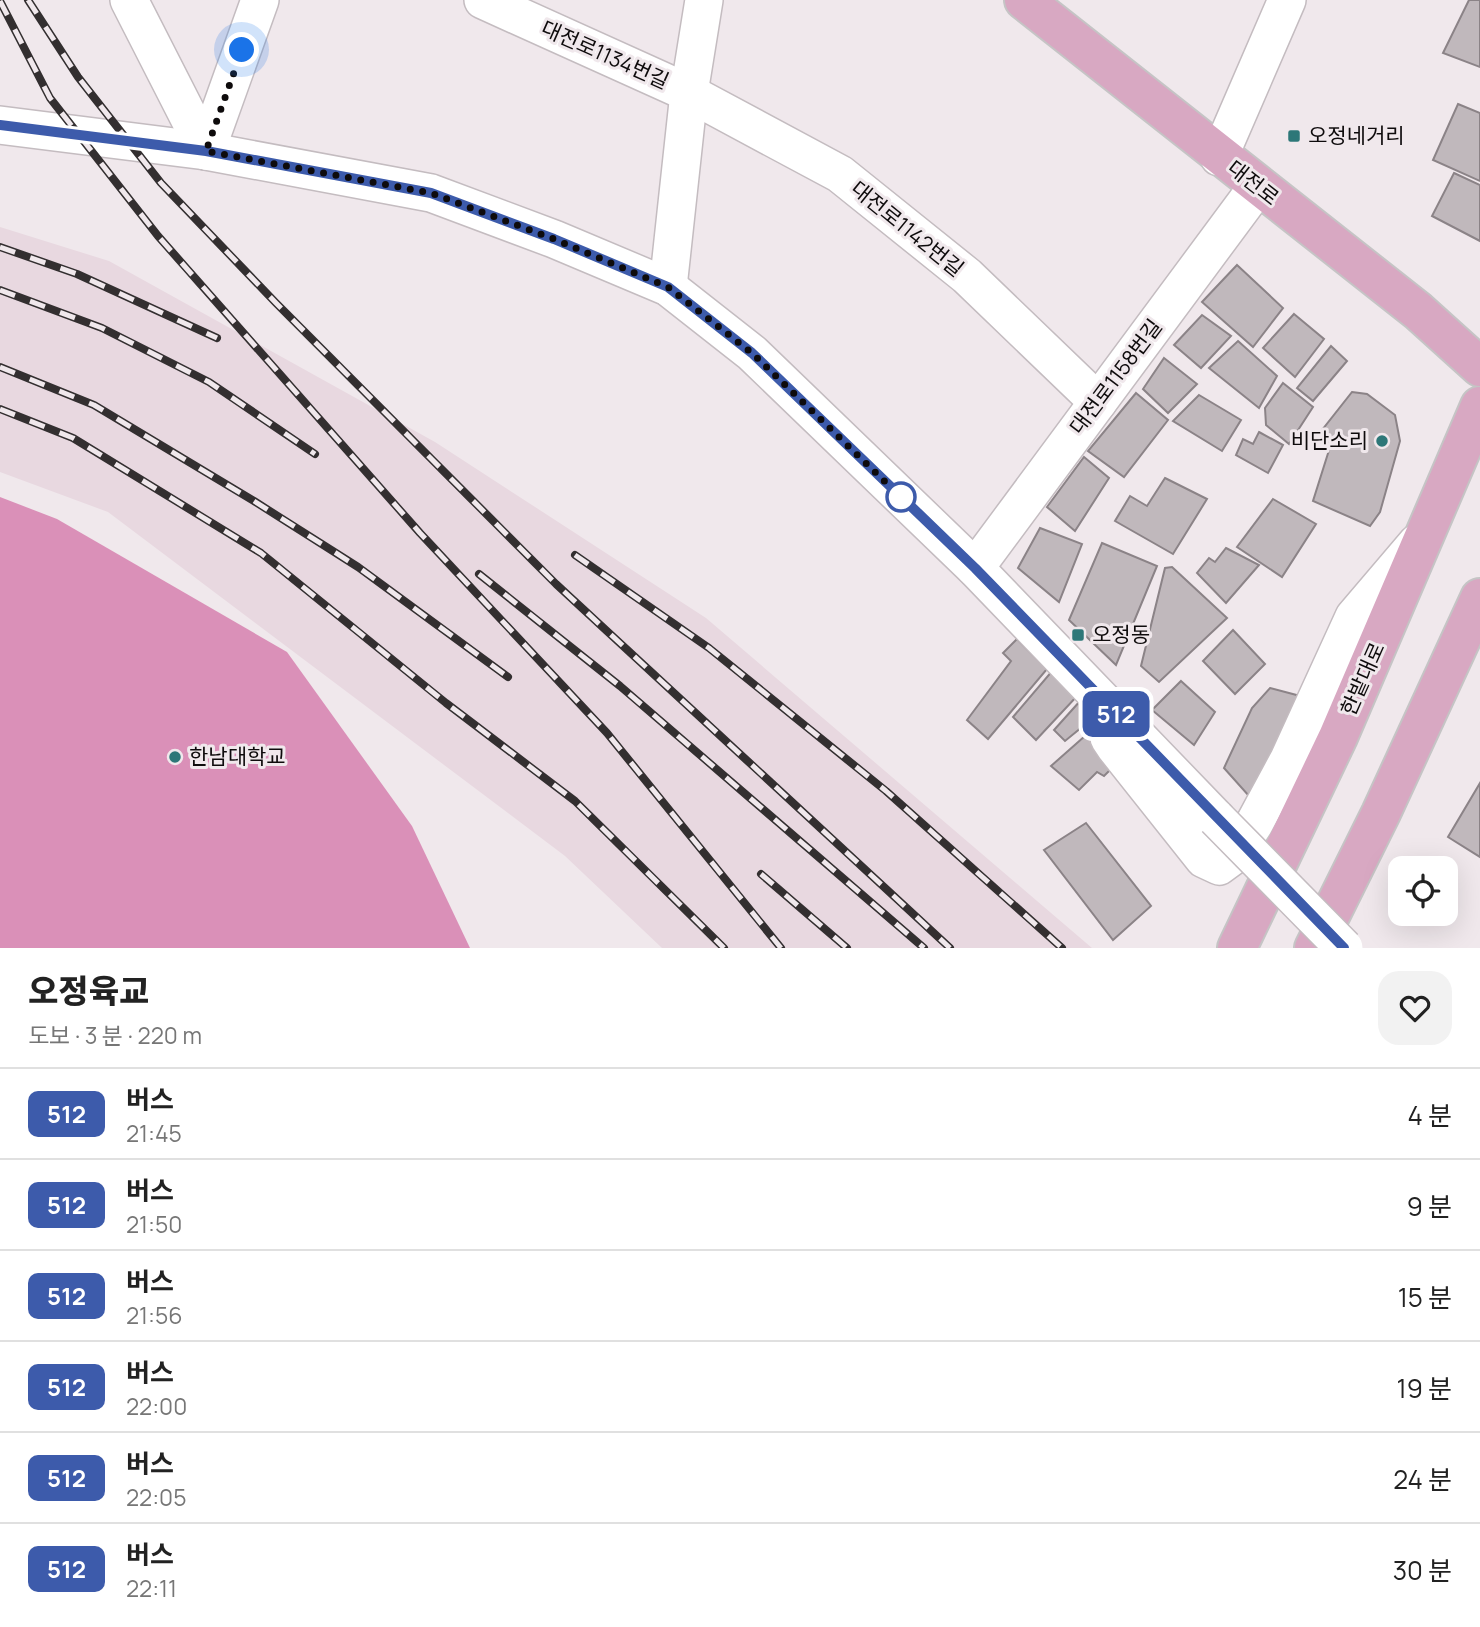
<!DOCTYPE html>
<html lang="ko">
<head>
<meta charset="utf-8">
<style>
	:root { --surface:#fff; --page:#f2f2f2; --text:#222; --muted:#767676; --line:#e0e0e0 }
	body { margin:0; font-family:Manrope,"Noto Sans KR",sans-serif; background:var(--page); color:var(--text); height:100vh; display:flex; flex-direction:column; font-size:26px; white-space:nowrap }
	* { box-sizing:border-box; margin:0 }
	p { font-size:23px; color:var(--muted) }
	.icon { flex:none; width:38px; height:38px; fill:none; stroke:currentColor; stroke-width:2; stroke-linecap:round; stroke-linejoin:round }
	.map { position:relative; height:948px; overflow:hidden }
	.sheet { display:flex; flex-direction:column; background:var(--surface); flex:1 }
	.sheet>* { flex:none }
	.badge { padding:0 14px; border-radius:10px; font-size:24px; line-height:46px }
	.buttons { position:absolute; left:1388px; top:856px; display:grid; gap:14px }
	.buttons a { display:grid; place-items:center; width:70px; height:70px; border-radius:14px; background:var(--surface); box-shadow:0 7px 28px #0002; font-size:35px }
	.you { position:absolute; width:35px; height:35px; margin:-18px; border:5px solid #fff; border-radius:50%; background:#1a73e8; box-shadow:0 0 0 10px #1a73e833 }
	.map>.badge { position:absolute; translate:-50% -50%; box-shadow:0 0 0 4px #fff }
	.round { display:grid; place-items:center; flex:none; width:74px; height:74px; border-radius:21px; background:var(--page) }
	.overview { display:flex; align-items:center; justify-content:space-between; height:119px; padding:0 28px }
	h1 { font-size:33px; font-weight:800; line-height:52px }
	ul { padding:0; list-style:none }
	li { display:flex; align-items:center; gap:21px; height:91px; padding:0 28px; border-top:2px solid var(--line) }
	li div { flex:1 }
	li b { display:block; font-size:26px }
	li em { font-style:normal }
	li .badge { min-width:77px; font-weight:700; text-align:center }
	.map>svg:first-child { display:block }
	.built { fill:#e8d8e0 }
	.forest { fill:#da90b8 }
	.building { fill:#c0b8bc; stroke:#8b8387; stroke-width:2 }
	.lines { fill:none; stroke-linecap:round; stroke-linejoin:round }
	.minor-casing { stroke:#c4bcc0; stroke-width:40 }
	.major-casing { stroke:#c5c4c5; stroke-width:42 }
	.minor { stroke:#fff; stroke-width:37 }
	.major { stroke:#d8a8c2; stroke-width:38 }
	.rail-casing { stroke:#332f30; stroke-width:8 }
	.rail { stroke:#f0e8ec; stroke-width:5; stroke-dasharray:16; stroke-linecap:butt }
	.minor-bridge-casing { stroke:#c4bcc0; stroke-width:40; stroke-linecap:butt }
	.minor-bridge { stroke:#fff; stroke-width:37 }
	.line-casing { stroke:#fff; stroke-width:16 }
	.line { stroke:#3d5bab; stroke-width:10 }
	.walk { stroke:#0e0b0c; stroke-width:7; stroke-dasharray:0 12.6 }
	.poi-dot { fill:#2d7778; stroke:#f0e8ec; stroke-width:2.5 }
	.stop-dot { fill:#fff; stroke:#3d5bab; stroke-width:3.5 }
	.labels { text-anchor:middle; stroke-width:6; stroke-linejoin:round; paint-order:stroke }
	.street-label { font-size:21px; fill:#0e0b0c; stroke:#f0e8ec }
	.poi-label { font-size:21px; fill:#0e0b0c; stroke:#f0e8ec; text-anchor:start }
</style>
</head>
<body>
<div class="map">
<svg width="1480" height="948" viewBox="0 0 1480 948">
	<rect width="100%" height="100%" fill="#f0e8ec"/>
	<polygon class="built" points="0,227 109,261 435,442 706,618 1092,948 662,948 565,856 108,512 0,472"/>
	<polygon class="forest" points="0,497 57,519 287,652 412,826 470,948 0,948"/>
	<g class="building">
		<polygon points="1469,0 1480,0 1480,67 1443,53"/>
		<polygon points="1458,104 1480,113 1480,181 1433,160"/>
		<polygon points="1454,173 1480,185 1480,241 1432,216"/>
		<polygon points="1237,265 1283,308 1253,347 1202,302"/>
		<polygon points="1294,314 1324,339 1295,377 1263,348"/>
		<polygon points="1202,315 1231,336 1201,368 1174,345"/>
		<polygon points="1238,341 1277,376 1259,408 1209,368"/>
		<polygon points="1331,346 1347,361 1313,401 1297,388"/>
		<polygon points="1164,358 1197,384 1168,413 1143,389"/>
		<polygon points="1283,383 1313,407 1289,444 1266,425 1265,408"/>
		<polygon points="1352,392 1367,394 1395,415 1400,441 1380,512 1370,526 1313,501 1330,447 1315,439"/>
		<polygon points="1136,393 1168,420 1124,477 1088,451"/>
		<polygon points="1199,395 1241,420 1222,451 1173,421"/>
		<polygon points="1259,432 1283,445 1268,473 1236,455 1243,439 1253,444"/>
		<polygon points="1084,457 1109,478 1075,531 1047,507"/>
		<polygon points="1165,478 1207,499 1173,554 1115,521 1130,496 1147,506"/>
		<polygon points="1273,499 1316,524 1282,577 1237,547"/>
		<polygon points="1040,528 1082,544 1059,602 1018,568"/>
		<polygon points="1102,543 1157,566 1116,665 1069,620"/>
		<polygon points="1226,548 1259,565 1226,603 1197,573 1209,558 1215,562"/>
		<polygon points="1172,567 1227,618 1159,682 1141,666 1165,568"/>
		<polygon points="1233,630 1265,664 1235,694 1203,661"/>
		<polygon points="1017,639 1047,669 988,739 967,720 1011,661 1003,653"/>
		<polygon points="1053,670 1078,695 1036,740 1013,717"/>
		<polygon points="1181,681 1215,712 1194,745 1152,710"/>
		<polygon points="1270,688 1304,697 1257,805 1224,768 1252,708"/>
		<polygon points="1081,700 1093,718 1065,741 1054,730"/>
		<polygon points="1094,728 1117,763 1104,776 1097,772 1079,790 1051,766"/>
		<polygon points="1480,783 1480,857 1448,837"/>
		<polygon points="1086,823 1151,906 1113,940 1044,850"/>
	</g>
	<g class="lines">
		<g class="minor-casing">
			<g id="minor">
				<polyline points="129,0 206,151"/>
				<polyline points="483,0 689,93 840,174 967,276 1098,402"/>
				<polyline points="0,125 206,151 431,193 554,239 668,287 752,353 975,568 1216,818"/>
				<polyline points="206,151 260,0"/>
				<polyline points="1219,157 1287,0"/>
				<polyline points="668,287 689,93 704,0"/>
				<polyline points="975,568 1258,186"/>
				<polyline points="1118,725 1109,738 1115,747 1204,859 1219,866 1234,855 1254,824 1289,759 1354,617 1417,543"/>
			</g>
		</g>
		<g class="major-casing">
			<g id="major">
				<polyline points="1024,0 1418,311 1480,367"/>
				<polyline points="1237,948 1338,737 1480,406"/>
				<polyline points="1314,948 1381,813 1480,598"/>
			</g>
		</g>
		<use href="#minor" class="minor"/>
		<use href="#major" class="major"/>
		<g class="rail-casing">
			<g id="rail">
				<polyline points="28,0 78,77 161,183 276,303 556,584 950,948"/>
				<polyline points="0,1 50,98 158,236 420,533 607,733 781,948"/>
				<polyline points="0,247 77,274 217,338"/>
				<polyline points="0,290 102,328 209,382 315,454"/>
				<polyline points="0,367 94,405 254,501 358,567 508,677"/>
				<polyline points="0,409 73,438 261,553 446,703 575,801 724,948"/>
				<polyline points="575,555 709,648 886,791 1062,948"/>
				<polyline points="479,574 620,686 924,948"/>
				<polyline points="761,874 847,948"/>
			</g>
		</g>
		<use href="#rail" class="rail"/>
		<g class="minor-bridge-casing">
			<polyline id="minor-bridge" points="1216,818 1344,948"/>
		</g>
		<use href="#minor-bridge" class="minor-bridge"/>
	</g>
	<g class="lines">
		<g class="line-casing">
			<polyline id="line" points="0,125 206,151 431,193 554,239 668,287 752,353 975,568 1344,948"/>
		</g>
		<use href="#line" class="line"/>
		<polyline class="walk" points="242,50 206,151 431,193 554,239 668,287 752,353 901,497"/>
	</g>
	<g class="poi-dot">
		<rect x="1287" y="129" width="14" height="14" rx="3.5"/>
		<circle cx="1382" cy="441" r="7"/>
		<rect x="1071" y="628" width="14" height="14" rx="3.5"/>
		<circle cx="175" cy="757" r="7"/>
	</g>
	<circle class="stop-dot" cx="901" cy="497" r="14"/>
	<g class="labels">
		<g class="street-label">
			<text transform="translate(605 55) rotate(24)" y="7">대전로1134번길</text>
			<text transform="translate(1253 183) rotate(38)" y="7">대전로</text>
			<text transform="translate(907 229) rotate(39)" y="7">대전로1142번길</text>
			<text transform="translate(1116 377) rotate(-53)" y="7">대전로1158번길</text>
			<text transform="translate(1363 679) rotate(-66)" y="7">한밭대로</text>
		</g>
		<g class="poi-label">
			<text x="1308" y="143">오정네거리</text>
			<text x="1368" y="448" text-anchor="end">비단소리</text>
			<text x="1092" y="642">오정동</text>
			<text x="189" y="764">한남대학교</text>
		</g>
	</g>
</svg>
<div class="buttons">
<a><svg class="icon" aria-label="locate" viewBox="0 0 24 24"><circle cx="12" cy="12" r="6"/><path d="M12 2v4M12 18v4M2 12h4M18 12h4"/></svg></a>
</div>
<div class="you" style="left:242px;top:50px"></div>
<b class="badge" style="left:1116px;top:714px;background:#3d5bab;color:#fff">512</b>
</div>
<section class="sheet">
<div class="overview"><div><h1>오정육교</h1><p>도보 · 3 분 · 220 m</p></div><a class="round"><svg class="icon" aria-label="heart" viewBox="0 0 24 24"><path d="M12 20l-8-8c-3-5 5-10 8-4 3-6 11-1 8 4z"/></svg></a></div>
<ul>
<li><span class="badge" style="background:#3d5bab;color:#fff">512</span><div><b>버스</b><p>21:45</p></div><em>4 분</em></li>
<li><span class="badge" style="background:#3d5bab;color:#fff">512</span><div><b>버스</b><p>21:50</p></div><em>9 분</em></li>
<li><span class="badge" style="background:#3d5bab;color:#fff">512</span><div><b>버스</b><p>21:56</p></div><em>15 분</em></li>
<li><span class="badge" style="background:#3d5bab;color:#fff">512</span><div><b>버스</b><p>22:00</p></div><em>19 분</em></li>
<li><span class="badge" style="background:#3d5bab;color:#fff">512</span><div><b>버스</b><p>22:05</p></div><em>24 분</em></li>
<li><span class="badge" style="background:#3d5bab;color:#fff">512</span><div><b>버스</b><p>22:11</p></div><em>30 분</em></li>
</ul>
</section>
</body>
</html>
